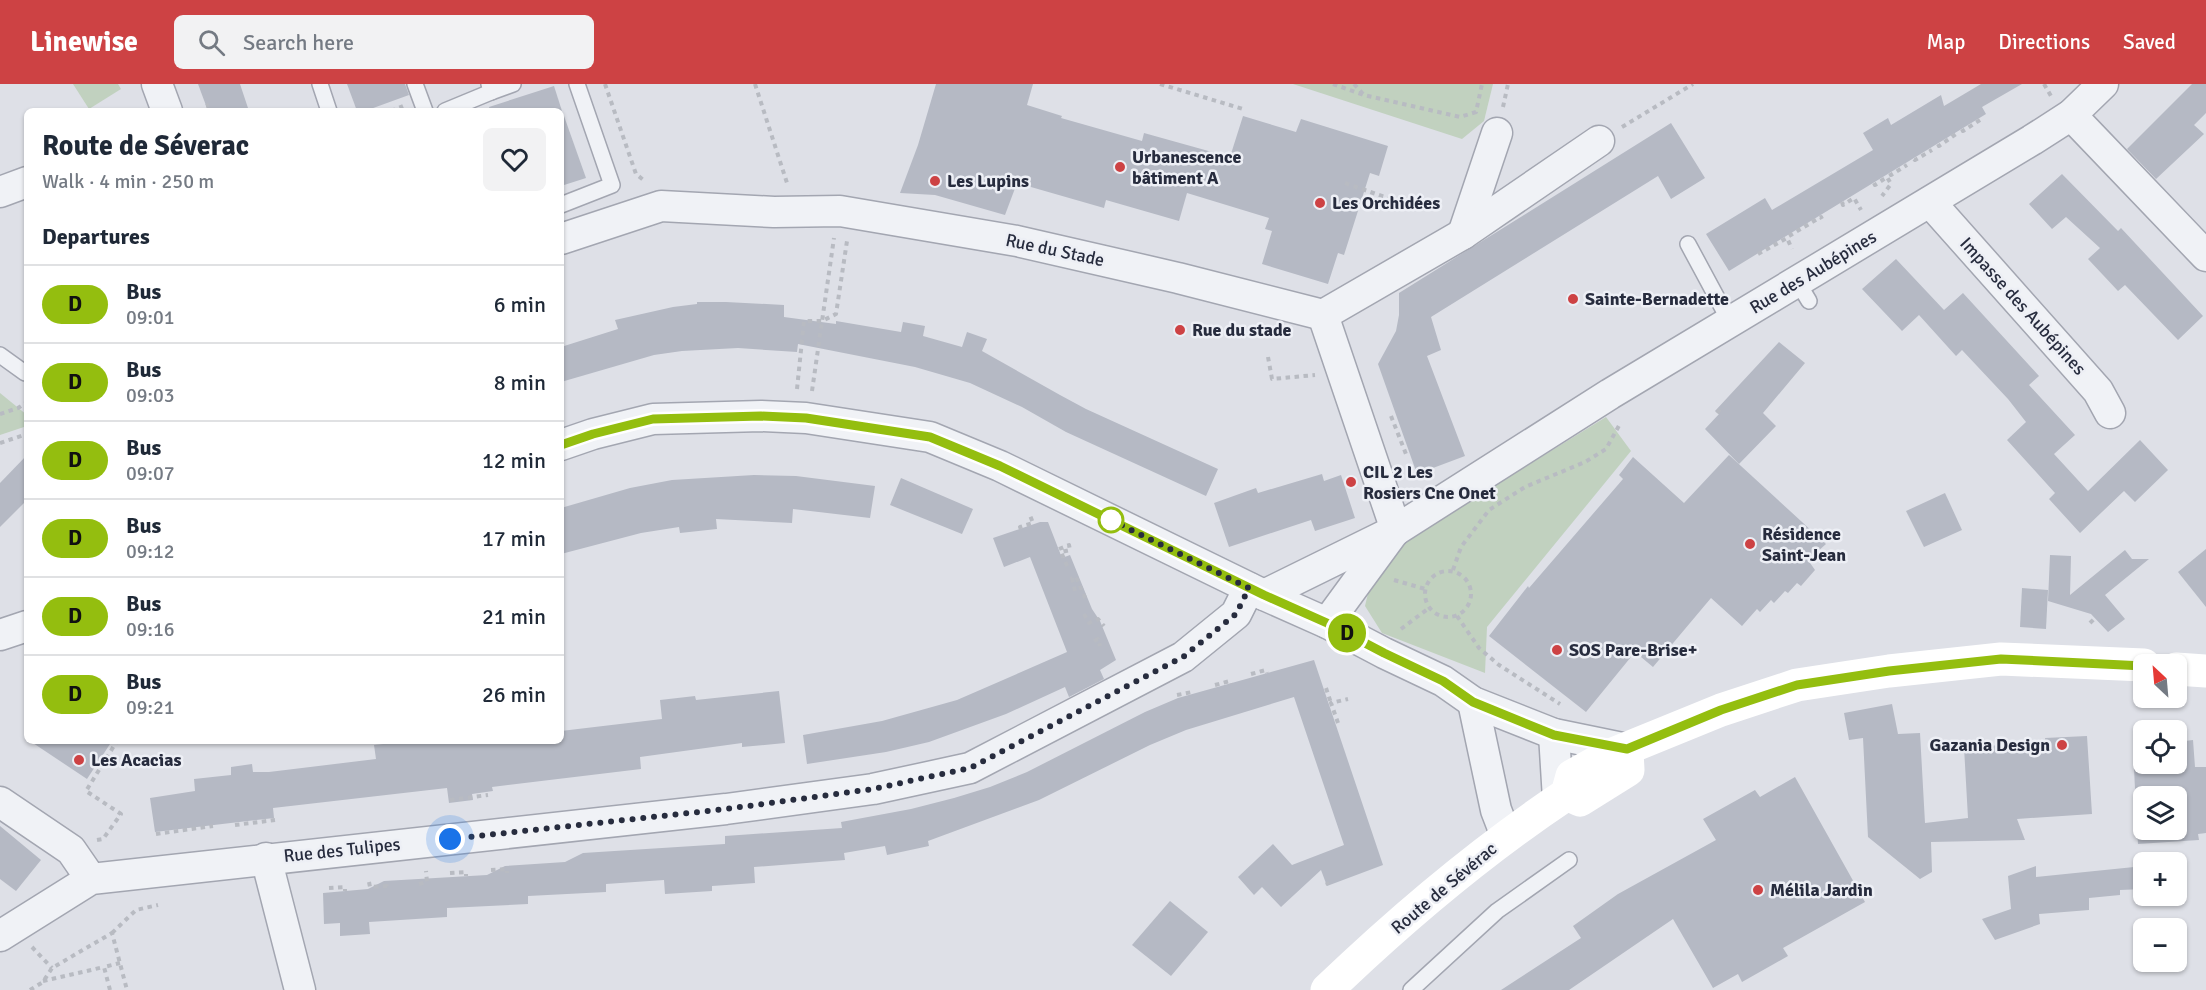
<!DOCTYPE html>
<html lang="en">
<head>
<meta charset="utf-8">
<style>
	:root { --surface:#fff; --page:#f2f2f3; --text:#1f2937; --muted:#747a83; --line:#e0e1e3; --accent:#cd4244 }
	body { margin:0; font-family:Signika,sans-serif; background:var(--page); color:var(--text); height:100vh; display:flex; flex-direction:column; font-size:22px; white-space:nowrap }
	* { box-sizing:border-box; margin:0 }
	p { font-size:20px; color:var(--muted) }
	.icon { flex:none; width:33px; height:33px; fill:none; stroke:currentColor; stroke-width:2; stroke-linecap:round; stroke-linejoin:round }
	.map { position:relative; flex:1; overflow:hidden }
	.sheet { position:absolute; left:24px; top:24px; width:540px; height:636px; display:flex; flex-direction:column; background:var(--surface); border-radius:9px; box-shadow:0 2px 4px #0004 }
	.sheet>* { flex:none }
	.badge { padding:0 12px; border-radius:20px; font-size:21px; line-height:39px }
	.needle { width:39px; rotate:334deg }
	.fabs { position:absolute; left:2133px; top:570px; display:grid; gap:12px }
	.fabs a { display:grid; place-items:center; width:54px; height:54px; border-radius:9px; background:var(--surface); box-shadow:0 2px 4px #0004; font-size:30px }
	.you { position:absolute; width:30px; height:30px; margin:-15px; border:4px solid #fff; border-radius:50%; background:#1a73e8; box-shadow:0 0 0 9px #1a73e833 }
	.map>.badge { position:absolute; translate:-50% -50%; box-shadow:0 0 0 3px #fff }
	h2 { padding:0 18px; font-size:22px; line-height:54px }
	.round { display:grid; place-items:center; flex:none; width:63px; height:63px; border-radius:9px; background:var(--page) }
	.summary { display:flex; align-items:center; justify-content:space-between; height:102px; padding:0 18px }
	h1 { font-size:28px; font-weight:800; line-height:45px }
	ul { padding:0; list-style:none }
	li { display:flex; align-items:center; gap:18px; height:78px; padding:0 18px; border-top:2px solid var(--line) }
	li div { flex:1 }
	li b { display:block; font-size:22px }
	li em { font-style:normal }
	li .badge { min-width:66px; font-weight:700; text-align:center }
	header { display:flex; align-items:center; gap:36px; box-sizing:border-box; height:84px; padding:0 30px; background:var(--accent); color:#fff }
	header strong { font-size:28px }
	nav { display:flex; gap:33px; margin-inline-start:auto; font-size:21px }
	.search { width:420px; height:54px; background:var(--page); display:flex; align-items:center; gap:15px; box-sizing:border-box; padding:0 21px; border-radius:9px; color:var(--muted); font-size:22px }
	.map>svg:first-child { display:block }
	.green { fill:#c1d1bf }
	.building { fill:#b5b9c4 }
	.lines { fill:none; stroke-linecap:round; stroke-linejoin:round }
	.lane-casing { stroke:#a3a6b1; stroke-width:18 }
	.street-casing { stroke:#a3a6b1; stroke-width:33 }
	.path { stroke:#b8bbc2; stroke-width:4; stroke-dasharray:4.5 4.5; stroke-linecap:butt }
	.lane { stroke:#f0f2f6; stroke-width:15 }
	.street { stroke:#f0f2f6; stroke-width:30 }
	.secondary { stroke:#fff; stroke-width:33 }
	.line-casing { stroke:#fff; stroke-width:14 }
	.line { stroke:#94be0f; stroke-width:9 }
	.walk { stroke:#272c3e; stroke-width:6; stroke-dasharray:0 10.8 }
	.poi-dot { fill:#cd4244; stroke:#edeff5; stroke-width:2 }
	.stop-dot { fill:#fff; stroke:#94be0f; stroke-width:3 }
	.labels { text-anchor:middle; stroke-width:5; stroke-linejoin:round; paint-order:stroke }
	.poi-label { font-size:18px; font-weight:bold; fill:#272c3e; stroke:#edeff5; text-anchor:start }
	.street-label { font-size:18px; fill:#272c3e; stroke:#edeff5 }
</style>
</head>
<body>
<header>
<strong>Linewise</strong>
<div class="search"><svg class="icon" aria-label="search" viewBox="0 0 24 24"><circle cx="10" cy="10" r="6"/><path d="M15 15l6 6"/></svg>Search here</div>
<nav><a>Map</a><a>Directions</a><a>Saved</a></nav>
</header>
<div class="map">
<svg width="2206" height="906" viewBox="0 0 2206 906">
	<rect width="100%" height="100%" fill="#dee0e7"/>
	<g class="green">
		<polygon points="73,0 118,0 121,5 89,25"/>
		<polygon points="1293,0 1493,0 1484,37 1462,55"/>
		<polygon points="0,309 27,331 27,342 0,351"/>
		<polygon points="1606,333 1631,367 1487,543 1485,589 1382,549 1365,522 1371,497 1405,457"/>
	</g>
	<g class="building">
		<polygon points="198,0 240,0 249,27 208,27"/>
		<polygon points="347,0 405,0 409,11 365,27 357,27"/>
		<polygon points="936,0 1033,0 1027,21 1062,32 1061,34 1142,57 1144,49 1230,73 1243,32 1296,48 1301,35 1388,62 1379,92 1370,89 1344,171 1338,169 1328,200 1262,180 1272,147 1265,145 1269,134 1187,109 1179,137 1106,116 1104,124 1017,99 1005,131 935,111 900,109 918,61"/>
		<polygon points="1981,0 2022,0 1982,23 1986,30 1729,187 1706,150 1765,114 1772,126 1873,66 1863,49 1888,34 1891,41 1941,11 1944,22"/>
		<polygon points="2192,0 2206,0 2206,29 2194,41 2204,50 2156,95 2127,65"/>
		<polygon points="554,2 562,27 490,27 489,23"/>
		<polygon points="564,32 586,94 561,102 561,33"/>
		<polygon points="1671,39 1705,94 1671,115 1658,92 1431,233 1441,266 1427,272 1465,372 1417,390 1378,280 1396,247 1399,231 1399,209"/>
		<polygon points="2062,90 2118,147 2121,144 2203,232 2178,256 2125,201 2118,207 2088,175 2100,164 2066,133 2052,145 2029,120"/>
		<polygon points="1896,175 1944,226 1963,209 2039,292 2029,301 2075,351 2054,370 2088,407 2140,356 2168,386 2135,418 2124,407 2080,449 2049,415 2055,409 2007,356 2026,338 2008,315 1962,266 1956,272 1919,231 1902,247 1862,205"/>
		<polygon points="697,218 726,218 784,221 784,233 836,240 836,237 901,248 903,238 925,242 923,252 962,263 967,248 987,255 982,267 1060,311 1086,325 1218,385 1206,412 1066,348 1022,323 970,299 915,283 798,260 797,268 738,264 682,267 654,271 561,298 561,263 618,245 615,236 673,223 697,220"/>
		<polygon points="1779,258 1805,279 1763,329 1776,342 1739,380 1705,345 1719,330 1715,327"/>
		<polygon points="27,371 27,416 0,443 0,399"/>
		<polygon points="1729,371 1826,460 1808,476 1815,486 1801,502 1797,499 1788,509 1785,507 1774,519 1771,516 1760,528 1757,525 1742,542 1711,514 1653,583 1635,568 1586,628 1489,552 1528,502 1529,504 1623,395 1619,391 1633,373 1684,419"/>
		<polygon points="1322,390 1324,397 1341,391 1355,434 1315,447 1311,436 1229,463 1214,419 1256,404 1258,409"/>
		<polygon points="754,391 796,392 875,402 870,434 793,425 792,439 716,435 717,445 680,449 679,443 641,449 561,470 561,424 630,404 672,396"/>
		<polygon points="901,394 973,425 962,450 890,421"/>
		<polygon points="1945,409 1962,446 1924,463 1906,427"/>
		<polygon points="1040,438 1048,438 1062,474 1070,471 1092,525 1100,537 1116,576 1100,586 1104,595 1069,613 1065,603 1006,630 929,658 886,668 807,680 803,651 882,637 957,616 1067,568 1030,473 1004,483 993,454"/>
		<polygon points="2206,465 2206,523 2178,488"/>
		<polygon points="2125,466 2132,475 2149,475 2105,511 2125,535 2108,548 2091,530 2048,517 2050,471 2071,472 2070,511"/>
		<polygon points="2022,504 2048,506 2046,545 2020,543"/>
		<polygon points="1314,576 1383,781 1327,802 1321,786 1281,823 1262,803 1254,811 1238,793 1273,760 1292,781 1344,761 1294,613 1186,646 1150,661 1039,716 928,757 929,762 887,771 885,762 844,769 845,776 754,783 755,799 712,802 712,807 665,810 664,796 606,800 606,808 528,812 528,820 447,824 447,833 369,838 370,850 340,852 340,839 324,840 323,809 368,805 384,797 487,791 505,782 565,778 583,769 725,760 725,752 842,744 841,738 911,725 954,714 990,703 1027,688 1145,628 1178,614"/>
		<polygon points="779,607 785,659 742,663 742,659 640,673 641,685 492,703 493,707 472,710 473,716 449,719 447,704 273,724 274,734 155,748 150,714 195,707 194,695 231,691 231,683 252,680 253,688 269,688 376,675 374,661 410,657 561,657 561,647 662,635 660,616 695,612 696,616"/>
		<polygon points="1892,620 1898,650 1920,649 1925,739 1968,734 1964,663 2046,659 2045,654 2087,652 2092,730 2017,735 2025,756 1931,758 1932,788 1920,795 1868,753 1863,654 1849,656 1844,629"/>
		<polygon points="2193,656 2195,683 2206,683 2206,749 2198,750 2199,756 2138,760 2136,732 2144,729 2144,746 2176,746 2176,712 2144,712 2144,726 2136,727 2133,662 2144,661 2144,680 2176,680 2176,658"/>
		<polygon points="30,657 112,657 87,695"/>
		<polygon points="1795,693 1865,818 1783,864 1788,872 1742,898 1738,890 1713,904 1673,835 1569,906 1501,906 1581,854 1573,842 1618,810 1716,756 1703,735 1755,706 1760,713"/>
		<polygon points="0,742 41,776 16,807 0,795"/>
		<polygon points="2036,782 2036,793 2144,782 2144,805 2120,806 2120,811 2089,814 2089,826 2039,830 2040,840 1995,856 1982,835 2011,825 2008,792"/>
		<polygon points="1170,817 1208,848 1171,892 1132,861"/>
	</g>
	<g class="lines">
		<g class="lane-casing">
			<g id="lane">
				<polyline points="320,0 329,27"/>
				<polyline points="415,0 425,27"/>
				<polyline points="491,8 513,0"/>
				<polyline points="445,27 491,8 489,0"/>
				<polyline points="561,121 612,101 577,0"/>
				<polyline points="1688,160 1730,238"/>
				<polyline points="1797,197 1809,217"/>
				<polyline points="0,271 25,289"/>
				<polyline points="1411,906 1497,827 1569,776"/>
			</g>
		</g>
		<g class="street-casing">
			<g id="street">
				<polyline points="157,0 167,27"/>
				<polyline points="2071,31 2206,172"/>
				<polyline points="0,108 27,98"/>
				<polyline points="1930,118 2098,307 2110,329"/>
				<polyline points="1463,150 1497,49"/>
				<polyline points="561,155 661,122 774,128 840,127 1017,157 1178,194 1323,231"/>
				<polyline points="1323,231 1463,150 1599,57"/>
				<polyline points="1323,231 1396,446"/>
				<polyline points="561,361 593,350 653,335 761,332 806,334 930,353 1000,382 1264,511 1327,539 1384,569 1443,597 1473,618 1554,650 1627,665"/>
				<polyline points="1264,511 1396,446 1610,310 2032,56 2071,31 2103,0"/>
				<polyline points="1327,539 1393,449"/>
				<polyline points="0,551 27,542"/>
				<polyline points="1473,618 1496,726 1506,752"/>
				<polyline points="1554,650 1558,715"/>
				<polyline points="0,718 71,766 91,795"/>
				<polyline points="266,774 300,906"/>
				<polyline points="0,852 91,795 726,725 873,705 970,684 1183,573 1236,530 1249,504"/>
			</g>
		</g>
		<g class="path">
			<polyline points="605,0 636,90 646,98"/>
			<polyline points="755,0 787,99"/>
			<polyline points="1160,0 1243,25"/>
			<polyline points="1333,0 1364,11 1460,33 1476,28 1482,0"/>
			<polyline points="1354,0 1363,10"/>
			<polyline points="2044,0 2051,12"/>
			<polyline points="206,22 209,21"/>
			<polyline points="1503,23 1508,0"/>
			<polyline points="391,27 403,22"/>
			<polyline points="1622,43 1693,0"/>
			<polyline points="1962,45 1963,47 1980,36"/>
			<polyline points="1938,60 1939,62 1956,50"/>
			<polyline points="1914,75 1915,76 1932,66"/>
			<polyline points="1890,89 1891,91 1907,81"/>
			<polyline points="1345,99 1410,122"/>
			<polyline points="1874,99 1875,101 1887,93 1891,100 1882,112"/>
			<polyline points="1842,118 1843,121 1854,114 1861,126"/>
			<polyline points="1789,152 1819,134 1821,133 1822,135"/>
			<polyline points="1758,170 1787,154 1792,165"/>
			<polyline points="1268,273 1272,295 1315,291"/>
			<polyline points="797,305 804,237 822,237 836,230 847,157"/>
			<polyline points="812,307 834,154"/>
			<polyline points="1717,329 1722,323"/>
			<polyline points="0,330 18,324 27,318"/>
			<polyline points="1391,332 1406,370"/>
			<polyline points="0,359 27,350"/>
			<polyline points="1021,445 1020,443 1033,439 1029,429"/>
			<polyline points="1059,465 1069,461 1070,466 1061,468 1068,484"/>
			<polyline points="1453,486 1461,463 1489,426 1525,403 1585,378 1606,365 1621,338"/>
			<circle cx="1448" cy="510" r="23"/>
			<polyline points="1394,496 1425,505"/>
			<polyline points="1075,507 1072,494 1076,493 1087,518"/>
			<polyline points="1084,530 1089,539 1098,535 1104,542"/>
			<polyline points="1457,532 1479,564 1499,581 1560,620"/>
			<polyline points="2090,539 2095,534"/>
			<polyline points="1401,545 1429,524"/>
			<polyline points="1094,557 1098,555 1100,562"/>
			<polyline points="1251,590 1266,586 1267,589"/>
			<polyline points="1215,601 1230,597 1231,600"/>
			<polyline points="1326,604 1331,619"/>
			<polyline points="1177,611 1192,608 1193,610"/>
			<polyline points="1338,639 1331,619 1348,615"/>
			<polyline points="450,716 488,711"/>
			<polyline points="235,741 275,736"/>
			<polyline points="156,750 213,742"/>
			<polyline points="97,756 103,755 121,730 86,707 117,657"/>
			<polyline points="491,786 507,785 507,789"/>
			<polyline points="450,789 466,788 466,792"/>
			<polyline points="369,798 370,803 387,802 387,804"/>
			<polyline points="1327,798 1328,801"/>
			<polyline points="419,800 427,798 426,787"/>
			<polyline points="329,804 345,803 345,807"/>
			<polyline points="112,849 136,826 158,821"/>
			<polyline points="32,863 52,884"/>
			<polyline points="43,897 104,883"/>
			<polyline points="30,906 43,898 52,884 112,849 127,906"/>
			<polyline points="110,906 104,883 120,879"/>
		</g>
		<use href="#lane" class="lane"/>
		<use href="#street" class="street"/>
		<g class="secondary">
			<polyline points="2176,585 2206,587"/>
			<polyline points="1567,710 1580,716 1628,686 1627,667"/>
			<path d="M1327 906C1402 834 1480 768 1567 710L1572 692 1608 672 1721 626 1797 601 1889 587 2001 575 2144 581"/>
		</g>
	</g>
	<g class="lines">
		<g class="line-casing">
			<polyline id="line" points="561,361 593,350 653,335 761,332 806,334 930,353 1000,382 1264,511 1327,539 1384,569 1443,597 1473,618 1554,651 1627,665 1721,626 1797,601 1889,587 2001,575 2144,582"/>
		</g>
		<use href="#line" class="line"/>
		<polyline class="walk" points="450,755 726,725 873,705 970,684 1183,573 1236,530 1249,504 1109,435 1111,436"/>
	</g>
	<g class="poi-dot">
		<circle cx="1120" cy="83" r="6"/>
		<circle cx="935" cy="97" r="6"/>
		<circle cx="1320" cy="119" r="6"/>
		<circle cx="1573" cy="215" r="6"/>
		<circle cx="1180" cy="246" r="6"/>
		<circle cx="1351" cy="398" r="6"/>
		<circle cx="1750" cy="460" r="6"/>
		<circle cx="1557" cy="566" r="6"/>
		<circle cx="2062" cy="661" r="6"/>
		<circle cx="79" cy="676" r="6"/>
		<circle cx="1758" cy="806" r="6"/>
	</g>
	<circle class="stop-dot" cx="1111" cy="436" r="12"/>
	<g class="labels">
		<g class="poi-label">
			<text x="1132" y="79">Urbanescence<tspan x="1132" dy="21">bâtiment A</tspan></text>
			<text x="947" y="103">Les Lupins</text>
			<text x="1332" y="125">Les Orchidées</text>
			<text x="1585" y="221">Sainte-Bernadette</text>
			<text x="1192" y="252">Rue du stade</text>
			<text x="1363" y="394">CIL 2 Les<tspan x="1363" dy="21">Rosiers Cne Onet</tspan></text>
			<text x="1762" y="456">Résidence<tspan x="1762" dy="21">Saint-Jean</tspan></text>
			<text x="1569" y="572">SOS Pare-Brise+</text>
			<text x="2050" y="667" text-anchor="end">Gazania Design</text>
			<text x="91" y="682">Les Acacias</text>
			<text x="1770" y="812">Mélila Jardin</text>
		</g>
		<g class="street-label">
			<text transform="translate(1055 166) rotate(12)" y="6">Rue du Stade</text>
			<text transform="translate(1813 188) rotate(-31)" y="6">Rue des Aubépines</text>
			<text transform="translate(2023 222) rotate(48)" y="6">Impasse des Aubépines</text>
			<text transform="translate(342 766) rotate(-6)" y="6">Rue des Tulipes</text>
			<text transform="translate(1444 804) rotate(-40)" y="6">Route de Sévérac</text>
		</g>
	</g>
</svg>
<div class="fabs">
<a><svg class="needle" viewBox="-14 -14 28 28"><path d="M0-13l5 13h-10z" fill="#e53935"/><path d="M0 13l5-13h-10z" fill="#747a83"/></svg></a>
<a><svg class="icon" aria-label="locate" viewBox="0 0 24 24"><circle cx="12" cy="12" r="6"/><path d="M12 2v4M12 18v4M2 12h4M18 12h4"/></svg></a>
<a><svg class="icon" aria-label="layers" viewBox="0 0 24 24"><path d="M12 4l9 5-9 5-9-5zM3 14l9 5 9-5"/></svg></a>
<a>+</a>
<a>−</a>
</div>
<div class="you" style="left:450px;top:755px"></div>
<b class="badge" style="left:1347px;top:549px;background:#94be0f;color:#111">D</b>
<section class="sheet">
<div class="summary"><div><h1>Route de Séverac</h1><p>Walk · 4 min · 250 m</p></div><a class="round"><svg class="icon" aria-label="heart" viewBox="0 0 24 24"><path d="M12 20l-8-8c-3-5 5-10 8-4 3-6 11-1 8 4z"/></svg></a></div>
<h2>Departures</h2>
<ul>
<li><span class="badge" style="background:#94be0f;color:#111">D</span><div><b>Bus</b><p>09:01</p></div><em>6 min</em></li>
<li><span class="badge" style="background:#94be0f;color:#111">D</span><div><b>Bus</b><p>09:03</p></div><em>8 min</em></li>
<li><span class="badge" style="background:#94be0f;color:#111">D</span><div><b>Bus</b><p>09:07</p></div><em>12 min</em></li>
<li><span class="badge" style="background:#94be0f;color:#111">D</span><div><b>Bus</b><p>09:12</p></div><em>17 min</em></li>
<li><span class="badge" style="background:#94be0f;color:#111">D</span><div><b>Bus</b><p>09:16</p></div><em>21 min</em></li>
<li><span class="badge" style="background:#94be0f;color:#111">D</span><div><b>Bus</b><p>09:21</p></div><em>26 min</em></li>
</ul>
</section>
</div>
</body>
</html>
